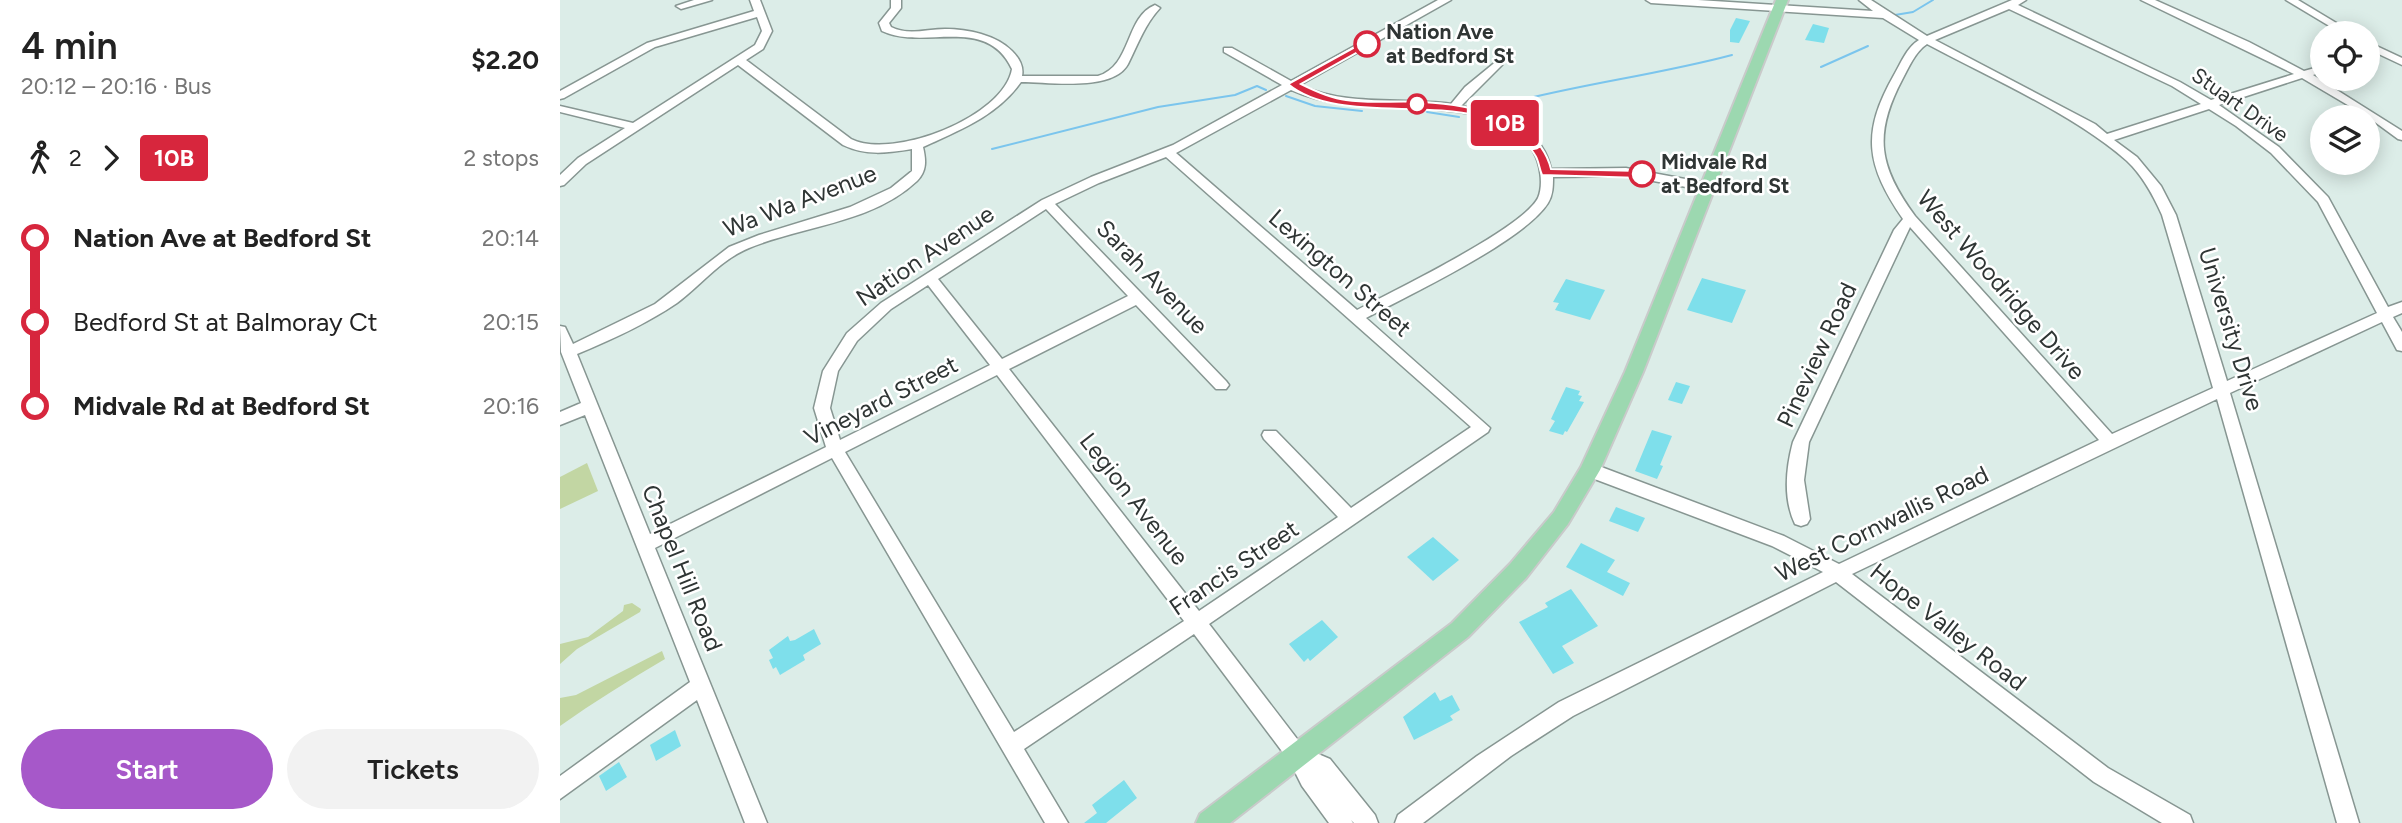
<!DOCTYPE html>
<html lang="en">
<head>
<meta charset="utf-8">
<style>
	:root { --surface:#fff; --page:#f2f2f2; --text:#222; --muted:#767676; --accent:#a658c9 }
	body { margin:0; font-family:Figtree,sans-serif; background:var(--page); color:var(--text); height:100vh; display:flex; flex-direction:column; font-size:26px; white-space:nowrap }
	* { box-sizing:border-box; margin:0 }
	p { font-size:23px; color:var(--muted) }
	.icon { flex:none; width:38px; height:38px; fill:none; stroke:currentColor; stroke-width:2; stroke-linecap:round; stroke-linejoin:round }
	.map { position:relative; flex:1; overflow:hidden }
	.panel { display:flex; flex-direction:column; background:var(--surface); width:560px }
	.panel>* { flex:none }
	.badge { padding:0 14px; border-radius:5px; font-size:24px; line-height:46px }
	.fabs { position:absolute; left:1750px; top:21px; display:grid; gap:14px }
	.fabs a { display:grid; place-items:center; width:70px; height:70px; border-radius:50%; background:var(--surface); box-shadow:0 4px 18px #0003; font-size:35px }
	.map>.badge { position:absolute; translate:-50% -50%; box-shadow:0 0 0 4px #fff }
	.legs { display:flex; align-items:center; gap:10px; height:77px; padding:0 21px; font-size:23px }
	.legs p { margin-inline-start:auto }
	.summary { display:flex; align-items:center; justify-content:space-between; height:119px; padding:0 21px }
	h1 { font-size:38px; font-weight:600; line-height:52px }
	.button { display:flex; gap:14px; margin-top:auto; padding:14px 21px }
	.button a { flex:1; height:80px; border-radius:42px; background:var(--accent); color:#fff; font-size:28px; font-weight:600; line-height:80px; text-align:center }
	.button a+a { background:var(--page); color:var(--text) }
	ul { padding:0 21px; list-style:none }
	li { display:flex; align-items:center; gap:24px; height:84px; font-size:26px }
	li i { display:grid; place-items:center; width:10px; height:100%; margin:0 9px; background:currentColor }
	li i::after { content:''; width:18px; height:18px; margin:-9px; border:5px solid; border-radius:50%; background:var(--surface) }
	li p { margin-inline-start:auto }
	li:first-child i { background:linear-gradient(#0000 50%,currentColor 0) }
	li:last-child i { background:linear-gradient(currentColor 50%,#0000 0) }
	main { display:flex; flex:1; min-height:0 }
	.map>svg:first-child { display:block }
	.green { fill:#c2d6a3 }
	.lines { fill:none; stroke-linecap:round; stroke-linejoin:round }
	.stream { stroke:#7bc5ed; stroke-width:2 }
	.building { fill:#7edfeb }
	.minor-casing { stroke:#879692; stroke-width:3 }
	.major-casing { stroke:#c9caca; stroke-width:4 }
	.minor { fill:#fff; fill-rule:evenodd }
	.major { fill:#9cd8b0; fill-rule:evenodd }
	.line-1 { fill:#d7263d; stroke:#fff; stroke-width:2 }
	.stop-1-dot { fill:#fff; stroke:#d7263d; stroke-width:3.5 }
	.labels { text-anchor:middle; stroke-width:5; stroke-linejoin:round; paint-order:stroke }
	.far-stop-label { font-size:21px; font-weight:bold; fill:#2f3534; stroke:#fff; text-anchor:start }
	.far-street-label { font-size:21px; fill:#2f3534; stroke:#fff }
	.street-label { font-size:24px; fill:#2f3534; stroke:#fff }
</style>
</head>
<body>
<main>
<section class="panel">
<div class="summary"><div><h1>4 min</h1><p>20:12 – 20:16 · Bus</p></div><b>$2.20</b></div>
<div class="legs"><svg class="icon" aria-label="walk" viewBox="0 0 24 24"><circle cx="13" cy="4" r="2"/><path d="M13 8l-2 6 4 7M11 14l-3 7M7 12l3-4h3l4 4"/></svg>2<svg class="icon" aria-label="forward" viewBox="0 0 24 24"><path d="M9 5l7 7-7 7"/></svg><b class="badge" style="background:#d7263d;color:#fff">10B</b><p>2 stops</p></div>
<ul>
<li><i style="color:#d7263d"></i><b>Nation Ave at Bedford St</b><p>20:14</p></li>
<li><i style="color:#d7263d"></i><span>Bedford St at Balmoray Ct</span><p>20:15</p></li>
<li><i style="color:#d7263d"></i><b>Midvale Rd at Bedford St</b><p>20:16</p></li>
</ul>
<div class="button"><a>Start</a><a>Tickets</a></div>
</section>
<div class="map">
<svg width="1842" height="823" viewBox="0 0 1842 823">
	<rect width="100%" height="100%" fill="#dcede8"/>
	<g class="green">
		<polygon points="27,463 38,491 0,509 0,477"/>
		<polygon points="72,603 81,609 80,612 17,649 0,664 0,644 28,637 63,611 64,605"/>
		<path d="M102 651 105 659C69 680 34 702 0 726V698L16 695Z"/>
	</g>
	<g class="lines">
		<g class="stream">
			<polyline points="1335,15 1353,12 1373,0"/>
			<polyline points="1261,67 1308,46"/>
			<polyline points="726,96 755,106 802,111"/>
			<path d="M934 107C1012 85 1093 76 1172 55"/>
			<polyline points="867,112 899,117"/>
			<polyline points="432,149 598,107 675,95 697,86 706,90"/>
		</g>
	</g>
	<g class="building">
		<polygon points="1176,18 1190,21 1179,43 1170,42 1170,30"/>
		<polygon points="1253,24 1269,28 1264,43 1245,40"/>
		<polygon points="1142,278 1186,290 1172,323 1127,310"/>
		<polygon points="1006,279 1045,290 1030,320 995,310 999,303 993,302"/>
		<polygon points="1116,382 1130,386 1122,404 1108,400"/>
		<polygon points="1006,387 1020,391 1018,395 1022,396 1019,401 1024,402 1007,432 1005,431 1003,435 989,431 995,421 991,419"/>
		<polygon points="1092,430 1112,436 1100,465 1103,466 1097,479 1075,471"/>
		<polygon points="1056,507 1085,518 1078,532 1049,521"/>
		<polygon points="873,537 899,560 873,581 847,557"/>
		<polygon points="1021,543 1055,560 1047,572 1070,583 1063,596 1006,567"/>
		<polygon points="1011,589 1038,626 1002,646 1014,663 993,674 959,622 988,607 985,603"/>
		<polygon points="762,620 778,637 750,661 748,658 744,662 729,644"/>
		<polygon points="254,629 261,644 243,655 245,660 220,675 216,667 213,669 209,660 213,658 209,650 228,636 230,641 235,640"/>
		<polygon points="875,692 880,701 892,695 900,710 890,716 893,720 854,740 843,717"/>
		<polygon points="115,730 121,746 96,761 90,745"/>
		<polygon points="59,762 67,777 46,791 39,776"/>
		<polygon points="564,780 577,798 546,823 524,823 537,813 532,805"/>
	</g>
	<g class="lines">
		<g class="minor-casing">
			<g id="minor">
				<polygon points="134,0 152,0 121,9 116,6"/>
				<path d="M190 0H200L212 31 203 49 186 60 291 139C333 160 444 117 452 69 426 14 364 51 322 31L319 23 331 8V0H341V8L329 23 331 27C349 36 366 29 385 29 408 29 436 35 452 51 459 58 464 66 462 76H538C572 66 565 17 595 5L600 8C585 24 578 44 568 64 553 92 489 82 461 82 437 116 400 130 363 147 366 160 367 171 357 181 313 223 242 226 189 248 160 260 141 285 117 303 86 324 51 340 17 354L90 534 266 447 254 408 263 371 287 333 321 303 482 200 531 177 613 145 722 85 664 52V48H672L731 81 878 0H891L740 85C788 107 840 97 891 104L905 87 938 60 943 63 942 65 901 106C939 113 982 127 991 169L1066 168 1152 184 1154 187 1148 191 1066 176 993 177C993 186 993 195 988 203 964 241 849 295 806 318L930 428 928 432 649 624 744 748 770 759 815 815 818 823H794L791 820 793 823H769L742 786 730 762 634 634 464 749 508 823H485L272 458 95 548 207 823H185L137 700 0 799V776L130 682 25 415 0 425V412L21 403 1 352 0 326 5 327 13 344 95 304 169 247 199 235 290 207 331 188 352 171V149C327 153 306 156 283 145L178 65 26 164 4 185 0 186V175L18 158 65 128 0 112V106L73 123 195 45 202 31 197 17 95 47 4 98 0 99V91L87 43 194 11ZM731 90C771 108 810 106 852 107 868 108 884 111 899 112 924 115 960 128 973 151 980 163 984 184 978 198 963 228 832 292 797 310L616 153ZM606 157 911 427 791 508 716 431H704L702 435 704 439 778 517 639 611 449 369 576 305 656 389H666L669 385 666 381 495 204 539 183ZM486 209 568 296 442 359 378 279ZM368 285 430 365 280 440 270 408 278 371 297 341 331 309ZM437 375 624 621 454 732 285 452Z"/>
				<path d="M1086 0H1138L1313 11 1299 0H1311L1367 36 1452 0H1466L1458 5 1620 82 1651 100 1734 74 1581 0H1595L1689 42 1744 71 1762 66V72L1753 75 1842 131V140L1838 139 1808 117 1742 78 1659 105 1719 147 1768 197 1828 307 1842 302V313L1833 317 1842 332V351L1837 350 1822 322 1670 393 1799 823H1777L1657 399 1292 574 1548 768 1630 815 1633 823H1602L1534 782 1276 582 1013 716 951 756 863 823H835L838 815 917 756 999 702 1263 572 1212 546 1024 475 1022 470 1024 465H1036L1224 536 1279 564 1539 440 1350 227 1249 442 1244 480 1250 519 1247 524 1241 526 1235 524C1223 499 1226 468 1233 442L1334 230 1343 219C1306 165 1301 133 1334 75 1341 63 1347 47 1359 40L1323 18 1091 3ZM1449 9 1612 86 1641 104 1547 134 1535 124 1375 40ZM1367 44C1430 78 1514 114 1567 161 1583 176 1593 195 1602 215L1653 388 1552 434 1355 216C1319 167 1313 135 1342 80 1349 67 1355 52 1367 44ZM1649 109 1676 126 1711 153 1758 202 1817 313 1667 381 1616 215 1601 186 1577 157 1554 140Z"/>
				<polygon points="1726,0 1738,0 1793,33 1781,33"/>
				<polygon points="1808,42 1842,58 1842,65 1808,49"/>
			</g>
		</g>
		<g class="major-casing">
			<polygon id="major" points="1216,0 1228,0 1083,372 1040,470 1008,524 966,578 908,637 670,823 636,823 640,814 892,623 950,564 994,512 1021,467 1065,372"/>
		</g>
		<use href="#minor" class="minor"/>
		<use href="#major" class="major"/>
	</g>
	<path class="line-1" d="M804 42 812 44 741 84C755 91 770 98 786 100 811 104 837 100 862 102 908 104 978 117 991 169L1082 171 1087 174 1082 178 982 175C979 168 979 161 975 155 930 77 789 135 728 84Z"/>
	<g class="stop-1-dot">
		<circle cx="807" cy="44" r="12"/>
		<circle cx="857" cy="104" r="9"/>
		<circle cx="1082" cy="174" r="12"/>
	</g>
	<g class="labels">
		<g class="far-stop-label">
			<text x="826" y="39">Nation Ave<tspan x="826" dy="24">at Bedford St</tspan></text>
			<text x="1101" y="169">Midvale Rd<tspan x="1101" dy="24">at Bedford St</tspan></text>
		</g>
		<g class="far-street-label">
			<text transform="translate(1680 105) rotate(35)" y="7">Stuart Drive</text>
		</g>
		<g class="street-label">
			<text transform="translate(240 201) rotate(-21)" y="8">Wa Wa Avenue</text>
			<text transform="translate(365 256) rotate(-34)" y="8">Nation Avenue</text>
			<text transform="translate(780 273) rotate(41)" y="8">Lexington Street</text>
			<text transform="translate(592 277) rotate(46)" y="8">Sarah Avenue</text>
			<text transform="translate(1441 285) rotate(49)" y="8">West Woodridge Drive</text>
			<text transform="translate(1671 329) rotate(73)" y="8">University Drive</text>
			<text transform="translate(1257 355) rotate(-65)" y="8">Pineview Road</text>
			<text transform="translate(321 401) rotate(-27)" y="8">Vineyard Street</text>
			<text transform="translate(574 499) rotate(52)" y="8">Legion Avenue</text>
			<text transform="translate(1322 524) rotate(-26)" y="8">West Cornwallis Road</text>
			<text transform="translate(122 568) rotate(68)" y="8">Chapel Hill Road</text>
			<text transform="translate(674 568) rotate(-34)" y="8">Francis Street</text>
			<text transform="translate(1388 627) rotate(38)" y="8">Hope Valley Road</text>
		</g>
	</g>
</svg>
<div class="fabs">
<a><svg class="icon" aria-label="locate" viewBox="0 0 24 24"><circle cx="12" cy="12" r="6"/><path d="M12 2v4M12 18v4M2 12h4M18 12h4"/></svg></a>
<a><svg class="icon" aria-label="layers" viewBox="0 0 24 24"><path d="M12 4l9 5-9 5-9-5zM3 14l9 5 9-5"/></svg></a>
</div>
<b class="badge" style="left:945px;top:123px;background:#d7263d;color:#fff">10B</b>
</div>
</main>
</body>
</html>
